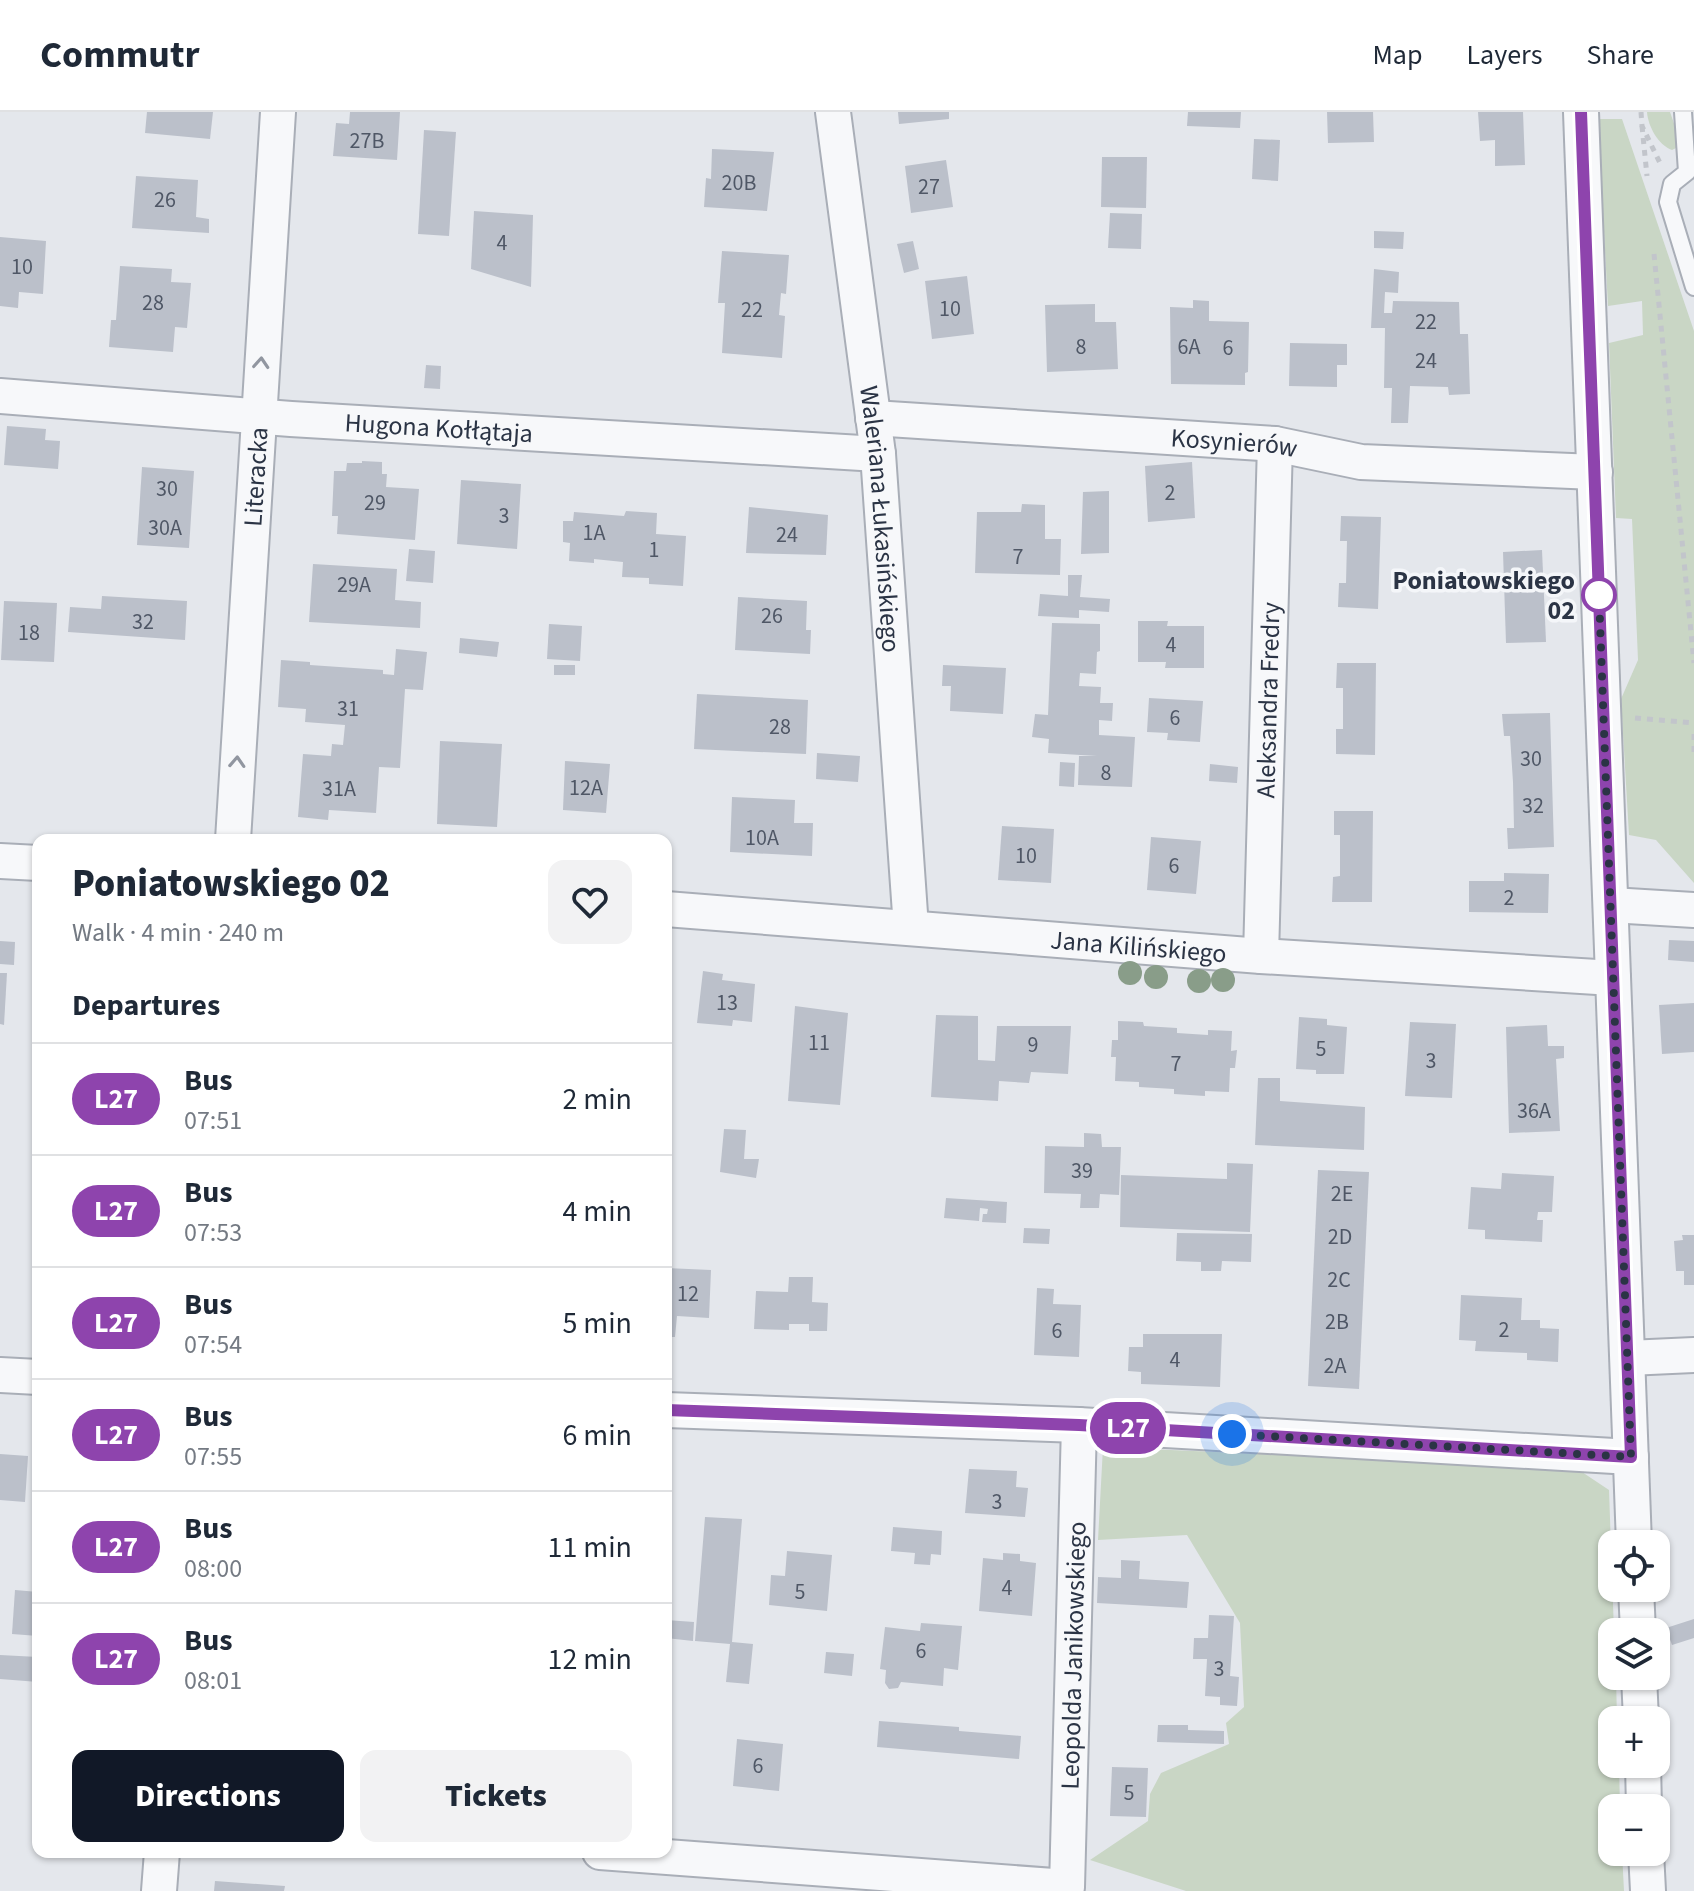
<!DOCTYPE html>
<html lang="en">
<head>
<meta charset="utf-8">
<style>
	:root { --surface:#fff; --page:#f2f2f3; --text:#1f2937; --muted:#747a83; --line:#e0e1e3; --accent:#111827 }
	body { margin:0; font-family:"Source Sans 3",sans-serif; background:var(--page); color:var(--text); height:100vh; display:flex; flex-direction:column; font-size:30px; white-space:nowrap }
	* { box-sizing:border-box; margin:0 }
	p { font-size:26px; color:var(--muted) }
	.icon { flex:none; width:44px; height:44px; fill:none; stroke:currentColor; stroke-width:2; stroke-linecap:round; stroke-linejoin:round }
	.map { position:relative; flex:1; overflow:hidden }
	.drawer { position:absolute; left:32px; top:722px; width:640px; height:1024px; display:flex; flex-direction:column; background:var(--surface); border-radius:16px; box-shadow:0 2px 6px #0004 }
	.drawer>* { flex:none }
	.badge { padding:0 16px; border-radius:26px; font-size:28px; line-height:52px }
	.tools { position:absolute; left:1598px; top:1418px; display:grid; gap:16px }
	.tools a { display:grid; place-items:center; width:72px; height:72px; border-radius:16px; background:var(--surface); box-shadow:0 2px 6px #0004; font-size:40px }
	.you { position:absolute; width:40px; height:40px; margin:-20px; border:6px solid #fff; border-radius:50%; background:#1a73e8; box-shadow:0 0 0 12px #1a73e833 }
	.map>.badge { position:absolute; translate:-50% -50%; box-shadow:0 0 0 4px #fff }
	h2 { padding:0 40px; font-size:30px; line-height:72px }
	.round { display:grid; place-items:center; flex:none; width:84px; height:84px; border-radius:16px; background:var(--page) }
	.headline { display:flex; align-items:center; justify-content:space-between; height:136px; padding:0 40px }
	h1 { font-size:38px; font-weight:800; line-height:60px }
	.cta { display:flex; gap:16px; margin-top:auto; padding:16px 40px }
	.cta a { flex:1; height:92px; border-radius:16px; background:var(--accent); color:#fff; font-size:32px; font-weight:800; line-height:92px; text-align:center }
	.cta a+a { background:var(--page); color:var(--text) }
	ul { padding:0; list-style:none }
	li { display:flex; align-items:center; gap:24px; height:112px; padding:0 40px; border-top:2px solid var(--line) }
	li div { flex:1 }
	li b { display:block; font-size:30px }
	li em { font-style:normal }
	li .badge { min-width:88px; font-weight:700; text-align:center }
	header { display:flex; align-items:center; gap:48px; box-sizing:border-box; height:112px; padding:0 40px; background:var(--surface); border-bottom:2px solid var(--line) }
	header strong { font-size:38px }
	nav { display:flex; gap:44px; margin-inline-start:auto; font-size:28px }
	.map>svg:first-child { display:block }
	.green { fill:#c9d6c5 }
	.building { fill:#bbc0ca }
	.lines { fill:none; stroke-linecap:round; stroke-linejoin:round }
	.lane-casing { stroke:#a9aeb7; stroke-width:20 }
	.street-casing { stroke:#a9aeb7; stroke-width:38 }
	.path { stroke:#c2c5cb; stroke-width:5; stroke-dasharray:6 6; stroke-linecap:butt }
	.lane { stroke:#f7f8fa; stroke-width:16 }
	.street { stroke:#f7f8fa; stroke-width:34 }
	.tree { fill:#899d89 }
	.oneway { stroke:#9196a0 }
	.line-casing { stroke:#fff; stroke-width:18 }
	.line { stroke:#8e44ad; stroke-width:12 }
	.walk { stroke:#2b3445; stroke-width:8; stroke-dasharray:0 14.4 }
	.stop-dot { fill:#fff; stroke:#8e44ad; stroke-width:4 }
	.labels { text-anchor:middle; stroke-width:7; stroke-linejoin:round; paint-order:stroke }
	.number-label { font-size:22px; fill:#4f5766 }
	.street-label { font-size:26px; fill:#2b3445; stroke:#f4f6f9 }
	.stop-label { font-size:26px; font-weight:bold; fill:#2b3445; stroke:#f4f6f9; text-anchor:end }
</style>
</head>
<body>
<header>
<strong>Commutr</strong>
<nav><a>Map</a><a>Layers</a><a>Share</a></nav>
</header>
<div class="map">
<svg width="1694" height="1779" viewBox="0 0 1694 1779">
	<rect width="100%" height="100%" fill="#e4e7ec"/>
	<g class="green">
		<path d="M1647 0H1670L1678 23V35L1672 38C1658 33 1648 14 1647 0Z"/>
		<polygon points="1598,7 1622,7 1694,219 1694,771 1656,728 1629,723 1621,587 1638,548 1632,407 1616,406 1609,231 1643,223 1642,189 1608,194"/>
		<polygon points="1103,1335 1576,1356 1609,1378 1614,1520 1612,1564 1616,1564 1617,1608 1612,1608 1612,1652 1619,1652 1620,1696 1612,1696 1612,1740 1622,1740 1624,1779 1186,1779 1090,1748 1148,1709 1150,1682 1161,1661 1229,1632 1226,1611 1244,1595 1240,1511 1187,1423 1098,1428"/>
	</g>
	<g class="building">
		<polygon points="147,0 213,0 210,27 145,21"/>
		<polygon points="350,0 400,0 397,48 333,44 336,11 349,12"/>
		<polygon points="898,0 949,0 949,7 899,12"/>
		<polygon points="1188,0 1241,0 1240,16 1187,14"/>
		<polygon points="1327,0 1373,0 1374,30 1328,31"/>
		<polygon points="1478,0 1523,0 1525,53 1495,54 1495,28 1480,29"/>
		<polygon points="424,18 456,20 449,124 418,122"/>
		<polygon points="1254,27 1280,28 1278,69 1252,67"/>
		<polygon points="712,37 774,40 767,99 704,95 706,66 711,67"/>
		<polygon points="1102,45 1147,45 1146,96 1101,95"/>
		<polygon points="946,48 953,95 911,101 905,54"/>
		<polygon points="136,64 198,68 196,105 209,107 209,121 132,116"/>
		<polygon points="474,99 533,103 531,175 471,157"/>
		<polygon points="1110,101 1142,102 1141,137 1108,136"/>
		<polygon points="1374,119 1404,120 1403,137 1374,136"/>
		<polygon points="0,125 46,129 43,182 19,180 18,196 0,194"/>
		<polygon points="913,129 919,157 904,161 897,132"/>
		<polygon points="722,139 789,143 786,182 781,181 779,203 785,204 782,246 722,241 725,191 718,191"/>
		<polygon points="120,154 172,157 171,170 191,171 187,216 175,215 173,240 109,235 111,208 116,208"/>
		<polygon points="1374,157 1399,160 1398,181 1385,180 1384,201 1392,201 1393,189 1459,190 1460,222 1468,222 1470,282 1449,283 1448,275 1410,274 1408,311 1391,311 1392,276 1384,276 1385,216 1371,216"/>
		<polygon points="967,164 974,222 932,227 925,169"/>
		<polygon points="1193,188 1209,189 1209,209 1249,210 1248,260 1245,261 1245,273 1171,272 1170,195 1193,196"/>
		<polygon points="1095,192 1095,210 1116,210 1118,257 1047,260 1045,193"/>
		<polygon points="1290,231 1347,232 1347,253 1337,253 1337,275 1289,274"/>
		<polygon points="426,253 441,254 440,277 424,276"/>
		<polygon points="7,314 46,317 45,328 60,329 58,357 4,353"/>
		<polygon points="362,349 382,350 382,362 387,362 386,375 419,377 415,428 337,422 338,404 332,404 334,359 346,359 347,351 362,351"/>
		<polygon points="1192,350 1195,406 1148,410 1145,354"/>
		<polygon points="142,355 194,359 189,436 137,433"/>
		<polygon points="461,368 521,372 517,437 457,432"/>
		<polygon points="1109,379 1109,441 1081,442 1083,380"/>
		<polygon points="1022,392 1045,393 1045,427 1061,427 1060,463 975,461 977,400 1021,400"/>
		<polygon points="749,395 828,403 826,443 746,441"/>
		<polygon points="626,399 657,401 656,422 686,424 683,474 649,472 649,466 622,465 623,450 594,447 594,451 569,449 570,431 563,430 563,409 573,409 574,400 624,404"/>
		<polygon points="1341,404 1381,405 1378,497 1338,495 1339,471 1346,471 1347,429 1340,429"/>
		<polygon points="409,437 435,439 433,471 406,469"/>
		<polygon points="1542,438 1546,530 1506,531 1503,440"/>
		<polygon points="313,452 397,457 395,488 421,490 420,516 309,510"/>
		<polygon points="1068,463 1082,463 1080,485 1110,487 1109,500 1079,498 1079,506 1038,504 1040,482 1068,484"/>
		<polygon points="102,484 187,489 185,528 68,520 70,495 101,497"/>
		<polygon points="738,485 807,489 806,518 811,518 810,542 735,538"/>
		<polygon points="4,489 57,491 54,550 1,548"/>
		<polygon points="1138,509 1168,509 1167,514 1204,514 1204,556 1165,556 1166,550 1138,550"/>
		<polygon points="1052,511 1100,512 1100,539 1097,540 1096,562 1080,561 1079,574 1101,575 1100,591 1113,591 1112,609 1099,608 1099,623 1135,625 1132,675 1078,673 1079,644 1097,644 1048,641 1049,627 1032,625 1035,602 1048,603"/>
		<polygon points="549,512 582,514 580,549 547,547"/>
		<polygon points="460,526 499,530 497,545 459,541"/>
		<polygon points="396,537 427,540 424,568 423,578 405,577 400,656 379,655 376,701 329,698 328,708 298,705 303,642 331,644 332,632 343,633 345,613 305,610 306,597 278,595 281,548 310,550 310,553 383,558 383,562 394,563"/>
		<polygon points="1337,551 1376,551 1375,643 1336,642 1336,617 1343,617 1343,576 1336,576"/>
		<rect x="554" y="553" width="21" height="10"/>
		<polygon points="943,553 1006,556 1003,602 950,599 951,574 942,574"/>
		<polygon points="697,582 808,588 806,642 694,637"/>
		<polygon points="1149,586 1203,589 1200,630 1167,628 1168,621 1147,620"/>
		<polygon points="1550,601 1554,735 1508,737 1507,716 1514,716 1513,670 1510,624 1504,624 1502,602"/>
		<polygon points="440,629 502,632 497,715 437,712"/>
		<polygon points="817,641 860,644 858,670 816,667"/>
		<polygon points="565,649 610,652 606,701 563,698"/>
		<polygon points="1060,650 1075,651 1074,675 1059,674"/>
		<polygon points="1210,652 1238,655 1237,671 1209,669"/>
		<polygon points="732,685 795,688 794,711 813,711 812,744 730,740"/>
		<polygon points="1334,699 1373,699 1372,790 1332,790 1333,765 1340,764 1340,723 1334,723"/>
		<polygon points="1002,714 1054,717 1051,771 998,768"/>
		<polygon points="1151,725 1201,729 1196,782 1147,778"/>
		<polygon points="1504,761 1549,762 1548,801 1469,800 1469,769 1504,769"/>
		<polygon points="1669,828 1694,829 1694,850 1668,848"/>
		<polygon points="0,829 15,830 14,853 0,852"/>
		<polygon points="703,859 723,862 722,868 755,872 752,910 733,908 732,914 697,911"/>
		<polygon points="0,861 7,861 4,913 0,912"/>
		<polygon points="1694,891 1694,940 1662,942 1659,893"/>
		<polygon points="795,894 848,901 840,993 788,989"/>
		<polygon points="936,903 978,904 978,948 995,949 997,914 1071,914 1068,962 1031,960 1029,971 999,969 998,989 931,985"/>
		<polygon points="1299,905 1327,907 1327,913 1347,915 1344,962 1316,962 1316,958 1296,957"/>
		<polygon points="1118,909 1143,910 1144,914 1177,916 1177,921 1208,923 1208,918 1232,919 1231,939 1237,938 1235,956 1230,956 1229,980 1205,979 1205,984 1174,982 1174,977 1139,975 1139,970 1115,969 1116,945 1111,945 1112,928 1118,928"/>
		<polygon points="1410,910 1456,912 1452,986 1405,984"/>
		<polygon points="1547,913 1548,934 1564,934 1564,946 1556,947 1560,1019 1509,1021 1506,915"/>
		<polygon points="1258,966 1280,966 1280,989 1365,995 1364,1038 1255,1033"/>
		<polygon points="724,1017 746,1018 744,1047 759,1047 756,1066 720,1060"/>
		<polygon points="1084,1021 1101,1022 1102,1035 1121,1035 1119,1083 1100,1082 1099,1096 1080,1096 1081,1082 1044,1081 1045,1034 1084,1035"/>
		<polygon points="1227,1051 1253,1052 1250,1120 1120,1115 1121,1063 1227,1067"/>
		<polygon points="1318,1058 1369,1060 1359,1277 1308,1274"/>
		<polygon points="1502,1061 1554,1064 1552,1100 1538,1100 1537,1108 1543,1108 1542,1130 1485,1127 1485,1118 1468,1117 1471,1075 1501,1077"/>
		<polygon points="946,1086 1007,1090 1006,1111 982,1110 983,1102 987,1102 988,1097 980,1096 979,1109 944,1106"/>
		<polygon points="1024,1116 1050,1117 1049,1132 1023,1131"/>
		<polygon points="1177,1121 1252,1122 1251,1150 1222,1149 1221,1159 1201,1159 1201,1150 1176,1149"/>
		<polygon points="1682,1123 1694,1123 1694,1173 1684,1173 1684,1159 1676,1159 1674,1129 1683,1128"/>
		<polygon points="666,1156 711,1158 709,1206 677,1204 675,1225 666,1225"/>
		<polygon points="789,1165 813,1165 812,1190 828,1191 827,1219 809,1219 809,1212 789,1212 789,1218 754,1217 756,1179 788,1180"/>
		<polygon points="1037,1176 1054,1177 1053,1192 1081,1193 1079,1245 1034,1243"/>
		<polygon points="1461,1183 1522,1186 1521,1208 1540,1208 1540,1216 1559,1217 1558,1250 1527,1248 1527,1241 1475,1239 1476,1229 1459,1228"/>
		<polygon points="1143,1222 1222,1222 1220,1275 1141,1272 1141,1260 1128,1259 1129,1235 1143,1235"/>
		<polygon points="0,1342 28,1344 25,1390 0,1388"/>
		<polygon points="969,1357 1017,1359 1016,1375 1028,1376 1025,1405 965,1401"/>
		<polygon points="705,1405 742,1407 732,1530 753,1532 749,1572 726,1570 730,1532 695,1529"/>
		<polygon points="893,1415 942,1419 941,1443 931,1442 930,1453 914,1452 915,1441 891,1439"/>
		<polygon points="787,1439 832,1443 827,1499 769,1493 771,1463 785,1464"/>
		<polygon points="1003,1441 1020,1442 1020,1449 1036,1451 1032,1504 979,1499 983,1446 1003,1448"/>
		<polygon points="1121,1448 1140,1449 1139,1467 1189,1470 1187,1496 1097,1491 1098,1465 1121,1466"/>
		<polygon points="15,1478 38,1480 38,1524 12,1522"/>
		<polygon points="1209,1503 1234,1504 1230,1564 1239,1565 1237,1594 1220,1593 1220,1585 1205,1584 1207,1547 1193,1547 1194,1526 1208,1526"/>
		<polygon points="1694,1507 1694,1526 1672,1533 1666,1516"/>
		<polygon points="666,1508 694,1510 693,1529 666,1526"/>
		<polygon points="921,1511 962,1514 958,1558 944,1556 943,1574 901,1570 898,1576 889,1577 885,1571 886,1558 880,1557 885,1515 920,1519"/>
		<polygon points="826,1540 854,1542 852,1564 824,1561"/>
		<polygon points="0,1543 38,1545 38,1570 0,1567"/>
		<polygon points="879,1609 959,1615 959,1619 1021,1624 1019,1647 877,1635"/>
		<polygon points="1158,1613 1188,1613 1188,1618 1224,1619 1224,1632 1157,1630"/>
		<polygon points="737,1627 783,1632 779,1679 733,1674"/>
		<polygon points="1112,1655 1148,1656 1146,1705 1110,1704"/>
		<polygon points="215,1769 285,1774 284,1779 214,1779"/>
	</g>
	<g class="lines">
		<g class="lane-casing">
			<polyline id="lane" points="1683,0 1687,60 1672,72 1668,90 1694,175"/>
		</g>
		<g class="street-casing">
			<g id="street">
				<path id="s1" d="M833 0 878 342 911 816"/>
				<polyline points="1581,0 1634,1432"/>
				<path id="s2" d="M0 284 291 307 878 342"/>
				<path id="s3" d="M873 306 1275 332 1361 350 1595 360"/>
				<path id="s4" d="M233 728 278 0"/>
				<polyline points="0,749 38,751"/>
				<polyline points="1611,793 1694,798"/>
				<path id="s5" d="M666 797 1261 844 1613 866"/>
				<path id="s6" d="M1261 844 1275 332"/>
				<polyline points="1628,1246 1694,1243"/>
				<polyline points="0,1263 38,1265"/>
				<polyline points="666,1298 1079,1313 1631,1345"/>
				<polyline points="1636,1476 1638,1520"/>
				<polyline points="1639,1564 1641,1608"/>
				<polyline points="1643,1652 1644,1696"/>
				<path id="s7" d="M600 1740 1067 1775 1079 1313"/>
				<polyline points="1646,1740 1648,1779"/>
				<polyline points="159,1779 162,1740"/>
			</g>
		</g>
		<g class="path">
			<polyline points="1641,0 1642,14 1660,51"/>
			<polyline points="1642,14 1647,64"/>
			<polyline points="1654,142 1694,551"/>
			<polyline points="1635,606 1694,611"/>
			<polyline points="1694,622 1694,643"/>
		</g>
		<use href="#lane" class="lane"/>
		<use href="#street" class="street"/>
	</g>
	<g class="tree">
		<circle cx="1130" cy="861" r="12"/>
		<circle cx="1156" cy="865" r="12"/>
		<circle cx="1223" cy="868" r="12"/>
		<circle cx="1199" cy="869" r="12"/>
	</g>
	<defs><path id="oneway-chevron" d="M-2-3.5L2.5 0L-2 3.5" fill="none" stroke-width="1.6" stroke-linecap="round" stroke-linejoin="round" transform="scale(2)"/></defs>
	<g class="oneway">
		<use href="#oneway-chevron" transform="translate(261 251) rotate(-86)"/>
		<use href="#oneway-chevron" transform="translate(237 650) rotate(-87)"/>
	</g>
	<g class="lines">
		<g class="line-casing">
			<polyline id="line" points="666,1298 1079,1313 1631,1345 1581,0"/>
		</g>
		<use href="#line" class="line"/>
		<polyline class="walk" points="1232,1322 1631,1345 1599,483"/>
	</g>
	<circle class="stop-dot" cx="1599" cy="483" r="16"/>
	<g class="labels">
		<g class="number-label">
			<text x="367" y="36">27B</text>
			<text x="739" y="78">20B</text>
			<text x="929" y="82">27</text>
			<text x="165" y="95">26</text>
			<text x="502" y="138">4</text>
			<text x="22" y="162">10</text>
			<text x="153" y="198">28</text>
			<text x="950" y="204">10</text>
			<text x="752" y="205">22</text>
			<text x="1426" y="217">22</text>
			<text x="1081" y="242">8</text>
			<text x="1189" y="242">6A</text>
			<text x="1228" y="243">6</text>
			<text x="1426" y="256">24</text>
			<text x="167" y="384">30</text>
			<text x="1170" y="388">2</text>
			<text x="375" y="398">29</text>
			<text x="504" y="411">3</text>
			<text x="165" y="423">30A</text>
			<text x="594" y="428">1A</text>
			<text x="787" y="430">24</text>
			<text x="654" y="445">1</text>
			<text x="1018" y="452">7</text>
			<text x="354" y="480">29A</text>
			<text x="772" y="511">26</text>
			<text x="143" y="517">32</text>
			<text x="29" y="528">18</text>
			<text x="1171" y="540">4</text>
			<text x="348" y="604">31</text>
			<text x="1175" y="613">6</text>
			<text x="780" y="622">28</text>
			<text x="1531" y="654">30</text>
			<text x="1106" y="668">8</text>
			<text x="586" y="683">12A</text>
			<text x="339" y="684">31A</text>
			<text x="1533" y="701">32</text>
			<text x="762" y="733">10A</text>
			<text x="1026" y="751">10</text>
			<text x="1174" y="761">6</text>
			<text x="1509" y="793">2</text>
			<text x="727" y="898">13</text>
			<text x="819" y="938">11</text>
			<text x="1033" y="940">9</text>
			<text x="1321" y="944">5</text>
			<text x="1431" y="956">3</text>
			<text x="1176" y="959">7</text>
			<text x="1534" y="1006">36A</text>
			<text x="1082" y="1066">39</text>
			<text x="1342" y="1089">2E</text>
			<text x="1340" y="1132">2D</text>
			<text x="1339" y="1175">2C</text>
			<text x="688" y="1189">12</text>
			<text x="1337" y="1217">2B</text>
			<text x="1504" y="1225">2</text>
			<text x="1057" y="1226">6</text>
			<text x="1175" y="1255">4</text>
			<text x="1335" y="1261">2A</text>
			<text x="997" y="1397">3</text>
			<text x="1007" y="1483">4</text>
			<text x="800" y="1487">5</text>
			<text x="921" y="1546">6</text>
			<text x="1219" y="1564">3</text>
			<text x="758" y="1661">6</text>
			<text x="1129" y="1688">5</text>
		</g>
		<g class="street-label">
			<text dy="9" stroke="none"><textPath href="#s2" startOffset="440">Hugona Kołłątaja</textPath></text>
			<text dy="9" stroke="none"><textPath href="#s3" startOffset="362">Kosynierów</textPath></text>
			<text dy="9" stroke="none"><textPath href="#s4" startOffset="364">Literacka</textPath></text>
			<text dy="9" stroke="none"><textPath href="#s1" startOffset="410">Waleriana Łukasińskiego</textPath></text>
			<text dy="9" stroke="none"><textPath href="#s6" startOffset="256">Aleksandra Fredry</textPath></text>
			<text dy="9" stroke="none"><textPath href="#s5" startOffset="474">Jana Kilińskiego</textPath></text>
			<text dy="9" stroke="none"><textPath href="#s7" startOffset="700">Leopolda Janikowskiego</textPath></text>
		</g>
		<g class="stop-label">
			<text x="1575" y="477">Poniatowskiego<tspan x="1575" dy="30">02</tspan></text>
		</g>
	</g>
</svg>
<div class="tools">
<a><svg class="icon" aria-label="locate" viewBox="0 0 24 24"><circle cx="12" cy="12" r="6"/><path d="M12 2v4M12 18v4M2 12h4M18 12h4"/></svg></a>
<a><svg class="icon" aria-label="layers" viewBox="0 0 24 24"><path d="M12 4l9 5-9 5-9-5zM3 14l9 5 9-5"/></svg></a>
<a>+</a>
<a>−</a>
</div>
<div class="you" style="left:1232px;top:1322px"></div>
<b class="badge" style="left:1128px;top:1316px;background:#8e44ad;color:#fff">L27</b>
<section class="drawer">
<div class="headline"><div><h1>Poniatowskiego 02</h1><p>Walk · 4 min · 240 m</p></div><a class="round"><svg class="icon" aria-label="heart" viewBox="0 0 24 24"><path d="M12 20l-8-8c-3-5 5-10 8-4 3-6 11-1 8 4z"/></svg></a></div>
<h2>Departures</h2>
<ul>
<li><span class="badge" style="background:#8e44ad;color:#fff">L27</span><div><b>Bus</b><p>07:51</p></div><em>2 min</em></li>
<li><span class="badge" style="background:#8e44ad;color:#fff">L27</span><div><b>Bus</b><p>07:53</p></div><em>4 min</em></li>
<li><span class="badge" style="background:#8e44ad;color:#fff">L27</span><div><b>Bus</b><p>07:54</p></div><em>5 min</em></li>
<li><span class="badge" style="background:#8e44ad;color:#fff">L27</span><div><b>Bus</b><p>07:55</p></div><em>6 min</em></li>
<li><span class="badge" style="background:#8e44ad;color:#fff">L27</span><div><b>Bus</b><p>08:00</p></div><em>11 min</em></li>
<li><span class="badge" style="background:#8e44ad;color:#fff">L27</span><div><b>Bus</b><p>08:01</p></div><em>12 min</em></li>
</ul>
<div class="cta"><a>Directions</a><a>Tickets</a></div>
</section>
</div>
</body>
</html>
